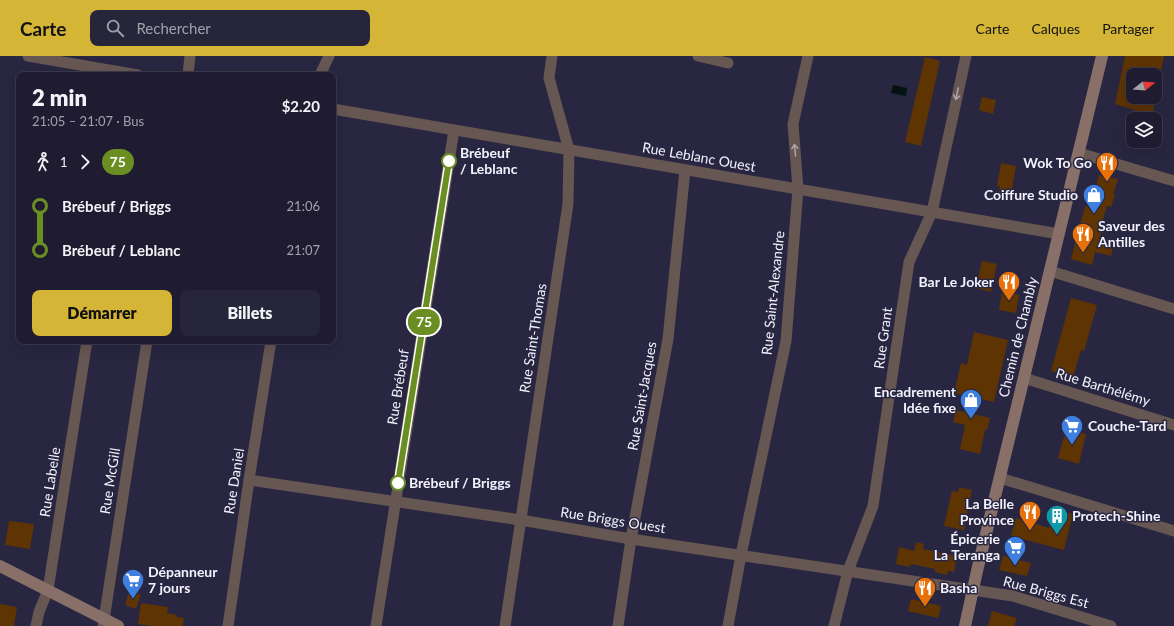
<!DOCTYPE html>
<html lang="fr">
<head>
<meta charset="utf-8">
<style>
	:root { --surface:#1f1c31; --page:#272539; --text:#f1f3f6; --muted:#a1a1ab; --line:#3c3a4d; --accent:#d5b535 }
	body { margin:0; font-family:Lato,sans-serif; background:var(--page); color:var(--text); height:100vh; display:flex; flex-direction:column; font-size:15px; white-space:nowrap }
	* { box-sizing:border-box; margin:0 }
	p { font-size:13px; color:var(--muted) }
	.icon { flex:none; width:22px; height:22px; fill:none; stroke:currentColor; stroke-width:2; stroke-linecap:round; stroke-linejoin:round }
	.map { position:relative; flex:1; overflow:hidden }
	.sheet { position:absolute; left:16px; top:16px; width:320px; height:272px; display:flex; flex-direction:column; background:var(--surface); border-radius:8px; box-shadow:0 4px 16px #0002,0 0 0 1px var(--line) }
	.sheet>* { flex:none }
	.badge { padding:0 8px; border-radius:13px; font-size:14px; line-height:26px }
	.needle { width:26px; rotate:73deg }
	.tools { position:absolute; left:1126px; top:12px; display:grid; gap:8px }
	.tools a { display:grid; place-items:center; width:36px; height:36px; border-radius:8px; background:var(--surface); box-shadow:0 4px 16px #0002,0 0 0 1px var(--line); font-size:20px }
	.map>.badge { position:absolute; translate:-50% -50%; box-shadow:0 0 0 2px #fff }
	.legs { display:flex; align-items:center; gap:6px; height:44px; padding:0 16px; font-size:13px }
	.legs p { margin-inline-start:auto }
	.overview { display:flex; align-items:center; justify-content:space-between; height:68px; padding:0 16px }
	h1 { font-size:22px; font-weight:800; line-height:30px }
	.action { display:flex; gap:8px; margin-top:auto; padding:8px 16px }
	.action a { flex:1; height:46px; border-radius:8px; background:var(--accent); color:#111; font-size:16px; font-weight:800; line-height:46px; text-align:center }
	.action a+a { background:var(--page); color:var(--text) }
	ul { padding:0 16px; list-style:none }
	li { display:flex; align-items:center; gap:14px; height:44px; font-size:15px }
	li i { display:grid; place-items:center; width:6px; height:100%; margin:0 5px; background:currentColor }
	li i::after { content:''; width:10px; height:10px; margin:-5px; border:3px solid; border-radius:50%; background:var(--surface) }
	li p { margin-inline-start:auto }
	li:first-child i { background:linear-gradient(#0000 50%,currentColor 0) }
	li:last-child i { background:linear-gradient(currentColor 50%,#0000 0) }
	header { display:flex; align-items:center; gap:24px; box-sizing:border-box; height:56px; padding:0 20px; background:var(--accent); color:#111 }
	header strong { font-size:19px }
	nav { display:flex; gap:22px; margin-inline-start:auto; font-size:14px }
	.search { width:280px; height:36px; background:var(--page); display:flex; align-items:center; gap:10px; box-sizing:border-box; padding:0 14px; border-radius:8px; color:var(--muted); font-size:15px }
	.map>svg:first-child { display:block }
	.water { fill:#041213 }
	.building { fill:#5e3402 }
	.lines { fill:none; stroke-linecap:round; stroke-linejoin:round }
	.street { stroke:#675753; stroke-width:11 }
	.secondary { stroke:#887069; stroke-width:12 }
	.oneway { stroke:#aca4a8 }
	.line-1-casing { stroke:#fff; stroke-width:9 }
	.line-1 { stroke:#6b8e23; stroke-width:6 }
	.stop-1-dot { fill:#fff; stroke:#6b8e23; stroke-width:2 }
	.labels { text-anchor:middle; stroke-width:3; stroke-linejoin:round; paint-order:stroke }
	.stop-label { font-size:14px; font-weight:bold; fill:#f2f2fd; stroke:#292641; text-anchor:start }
	.street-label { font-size:14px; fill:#f2f2fd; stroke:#292641 }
	.poi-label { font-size:14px; font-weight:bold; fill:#f2f2fd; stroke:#292641; text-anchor:end }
</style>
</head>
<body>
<header>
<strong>Carte</strong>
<div class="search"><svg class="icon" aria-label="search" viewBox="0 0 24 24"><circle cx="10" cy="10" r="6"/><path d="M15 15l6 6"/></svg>Rechercher</div>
<nav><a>Carte</a><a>Calques</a><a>Partager</a></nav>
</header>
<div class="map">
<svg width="1174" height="570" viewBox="0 0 1174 570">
	<rect width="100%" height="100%" fill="#292641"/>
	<polygon class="water" points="893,29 907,32 906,40 891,37"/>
	<g class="building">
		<polygon points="1125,0 1164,0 1160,19 1133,19 1133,41 1156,41 1152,59 1115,48"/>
		<polygon points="925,1 940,5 921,90 905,86"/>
		<polygon points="982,41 996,44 993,58 979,54"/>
		<polygon points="1001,107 1016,110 1011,138 999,136 1000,131 997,130"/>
		<polygon points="1099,119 1118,123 1113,139 1115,139 1111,151 1107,150 1100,173 1102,173 1098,187 1113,191 1111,200 1095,196 1092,209 1071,203 1085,150 1088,151 1093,133 1095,134"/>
		<polygon points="982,205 997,208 991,236 976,232"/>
		<polygon points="1002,236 1019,239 1016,257 999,254"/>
		<polygon points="1071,242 1097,249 1084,295 1081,294 1073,321 1051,315"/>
		<polygon points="974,276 1008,284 994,346 954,337 961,307 967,309"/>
		<polygon points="956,354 990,362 987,374 985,374 980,398 960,393 965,369 953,366"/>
		<polygon points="1066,373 1086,378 1079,408 1058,402"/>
		<polygon points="959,431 972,434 964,474 944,470 952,435 958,436"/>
		<polygon points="1054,453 1073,458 1064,494 1011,480 1016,462 1049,472"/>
		<polygon points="9,465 34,468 30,493 5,489"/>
		<polygon points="916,486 924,488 923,493 957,500 954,516 948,515 947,519 935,516 935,513 911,508 910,511 896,508 899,491 914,495"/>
		<polygon points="1003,500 1031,507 1027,520 999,514"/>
		<polygon points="132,526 141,530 138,538 141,538 136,553 125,549"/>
		<polygon points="911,543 941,550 938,562 908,555"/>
		<polygon points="141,547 168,551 167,557 177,559 177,561 184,562 183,570 152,570 138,568"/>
		<polygon points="0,548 17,551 14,570 0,570"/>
		<polygon points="992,555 1017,562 1014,570 988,570"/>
	</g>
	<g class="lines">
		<g class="street">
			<polyline points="28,0 138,19"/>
			<polyline points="698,0 728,7"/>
			<polyline points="188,19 190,0"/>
			<polyline points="320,19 329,0"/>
			<polyline points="333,53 1059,178"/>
			<polyline points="1079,97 1174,125"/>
			<polyline points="1050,215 1174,253"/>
			<polyline points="1024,322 1174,369"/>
			<polyline points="1000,422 1174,475"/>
			<polyline points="249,424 521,464 631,483 1013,540 1111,570"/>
			<polyline points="36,570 39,556 48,534 87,285"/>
			<polyline points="103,570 147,285"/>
			<polyline points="228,570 249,424 271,285"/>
			<polyline points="376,570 454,74"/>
			<polyline points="505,570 568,148 569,94 549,22 552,0"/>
			<polyline points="618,570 631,483 668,283 685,114"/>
			<polyline points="728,570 741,499 786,285 798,133 793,68 808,0"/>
			<polyline points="834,570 848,515 873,450 909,206 932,156 966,0"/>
		</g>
		<g class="secondary">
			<polyline points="0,510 118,570"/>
			<polyline points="965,570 977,515 1102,0"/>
		</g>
	</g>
	<defs><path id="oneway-shaft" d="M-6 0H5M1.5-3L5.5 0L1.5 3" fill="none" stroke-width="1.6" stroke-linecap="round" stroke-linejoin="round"/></defs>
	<g class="oneway">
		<use href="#oneway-shaft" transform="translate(957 38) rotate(102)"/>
		<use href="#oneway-shaft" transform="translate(795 94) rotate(-95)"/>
	</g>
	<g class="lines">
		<g class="line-1-casing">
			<polyline id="line-1" points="398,427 449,105"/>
		</g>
		<use href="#line-1" class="line-1"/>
	</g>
	<defs>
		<g id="restaurant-pin" transform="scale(1.15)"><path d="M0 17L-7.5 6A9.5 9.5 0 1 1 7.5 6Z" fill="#e8710a" stroke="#292641"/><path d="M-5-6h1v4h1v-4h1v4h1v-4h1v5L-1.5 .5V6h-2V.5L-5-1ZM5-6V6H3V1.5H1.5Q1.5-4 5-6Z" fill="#fff"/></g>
		<g id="shop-pin" transform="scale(1.15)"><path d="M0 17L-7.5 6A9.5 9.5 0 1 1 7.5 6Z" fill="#3f7fe0" stroke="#292641"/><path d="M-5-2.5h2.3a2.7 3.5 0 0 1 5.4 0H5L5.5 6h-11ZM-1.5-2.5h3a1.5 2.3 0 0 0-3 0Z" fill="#fff"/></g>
		<g id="supermarket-pin" transform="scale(1.15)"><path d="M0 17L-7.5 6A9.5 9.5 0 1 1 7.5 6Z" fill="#3f7fe0" stroke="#292641"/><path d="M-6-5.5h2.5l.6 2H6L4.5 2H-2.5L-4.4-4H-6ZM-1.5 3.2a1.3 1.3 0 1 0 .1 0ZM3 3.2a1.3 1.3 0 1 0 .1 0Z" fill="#fff"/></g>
		<g id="building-pin" transform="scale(1.15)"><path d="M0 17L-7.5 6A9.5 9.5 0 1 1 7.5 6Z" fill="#0f9aa8" stroke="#292641"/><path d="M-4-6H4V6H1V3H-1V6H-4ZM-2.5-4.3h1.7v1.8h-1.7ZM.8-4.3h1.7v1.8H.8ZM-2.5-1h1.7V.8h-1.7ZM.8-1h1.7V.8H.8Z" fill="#fff"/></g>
	</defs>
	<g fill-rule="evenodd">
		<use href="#restaurant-pin" x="1107" y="107"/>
		<use href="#shop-pin" x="1094" y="139"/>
		<use href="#restaurant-pin" x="1083" y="178"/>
		<use href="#restaurant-pin" x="1009" y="226"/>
		<use href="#shop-pin" x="971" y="344"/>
		<use href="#supermarket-pin" x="1072" y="370"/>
		<use href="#restaurant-pin" x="1030" y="456"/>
		<use href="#building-pin" x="1057" y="460"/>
		<use href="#supermarket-pin" x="1015" y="491"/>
		<use href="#supermarket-pin" x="133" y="524"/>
		<use href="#restaurant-pin" x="925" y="532"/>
	</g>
	<g class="stop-1-dot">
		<circle cx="449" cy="105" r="7"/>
		<circle cx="398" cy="427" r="7"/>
	</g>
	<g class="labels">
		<g class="stop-label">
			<text x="460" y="102">Brébeuf<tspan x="460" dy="16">/ Leblanc</tspan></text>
			<text x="409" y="432">Brébeuf / Briggs</text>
		</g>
		<g class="street-label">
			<text transform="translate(699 101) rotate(10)" y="5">Rue Leblanc Ouest</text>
			<text transform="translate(773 237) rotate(-84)" y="5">Rue Saint-Alexandre</text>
			<text transform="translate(1018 281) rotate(-76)" y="5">Chemin de Chambly</text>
			<text transform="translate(533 282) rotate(-81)" y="5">Rue Saint-Thomas</text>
			<text transform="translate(883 282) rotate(-82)" y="5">Rue Grant</text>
			<text transform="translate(398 331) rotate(-81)" y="5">Rue Brébeuf</text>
			<text transform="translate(1103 331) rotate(17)" y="5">Rue Barthélémy</text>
			<text transform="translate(642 340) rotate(-80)" y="5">Rue Saint-Jacques</text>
			<text transform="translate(110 425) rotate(-81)" y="5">Rue McGill</text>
			<text transform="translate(234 425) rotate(-81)" y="5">Rue Daniel</text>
			<text transform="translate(50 426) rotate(-81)" y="5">Rue Labelle</text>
			<text transform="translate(613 464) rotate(9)" y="5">Rue Briggs Ouest</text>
			<text transform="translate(1046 536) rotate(15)" y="5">Rue Briggs Est</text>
		</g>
		<g class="poi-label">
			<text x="1092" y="112">Wok To Go</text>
			<text x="1078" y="144">Coiffure Studio</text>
			<text x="1098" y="175" text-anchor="start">Saveur des<tspan x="1098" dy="16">Antilles</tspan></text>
			<text x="994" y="231">Bar Le Joker</text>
			<text x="956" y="341">Encadrement<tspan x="956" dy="16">Idée fixe</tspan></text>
			<text x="1088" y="375" text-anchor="start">Couche-Tard</text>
			<text x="1014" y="453">La Belle<tspan x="1014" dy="16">Province</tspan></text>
			<text x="1072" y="465" text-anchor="start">Protech-Shine</text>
			<text x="1000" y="488">Épicerie<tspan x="1000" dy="16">La Teranga</tspan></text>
			<text x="148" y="521" text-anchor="start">Dépanneur<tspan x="148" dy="16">7 jours</tspan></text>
			<text x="940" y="537" text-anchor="start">Basha</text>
		</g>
	</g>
</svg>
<div class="tools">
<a><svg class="needle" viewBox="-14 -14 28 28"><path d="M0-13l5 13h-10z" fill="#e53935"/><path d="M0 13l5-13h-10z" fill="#a1a1ab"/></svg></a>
<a><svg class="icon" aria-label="layers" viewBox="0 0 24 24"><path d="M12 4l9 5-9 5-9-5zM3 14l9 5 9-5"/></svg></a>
</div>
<b class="badge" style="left:424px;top:266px;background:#6b8e23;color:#fff">75</b>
<section class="sheet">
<div class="overview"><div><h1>2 min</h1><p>21:05 – 21:07 · Bus</p></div><b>$2.20</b></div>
<div class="legs"><svg class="icon" aria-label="walk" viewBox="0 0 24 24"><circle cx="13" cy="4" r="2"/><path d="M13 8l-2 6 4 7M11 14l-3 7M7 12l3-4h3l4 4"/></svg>1<svg class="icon" aria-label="forward" viewBox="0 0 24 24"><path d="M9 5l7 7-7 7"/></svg><b class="badge" style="background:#6b8e23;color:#fff">75</b></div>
<ul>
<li><i style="color:#6b8e23"></i><b>Brébeuf / Briggs</b><p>21:06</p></li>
<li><i style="color:#6b8e23"></i><b>Brébeuf / Leblanc</b><p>21:07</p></li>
</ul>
<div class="action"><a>Démarrer</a><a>Billets</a></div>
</section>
</div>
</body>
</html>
